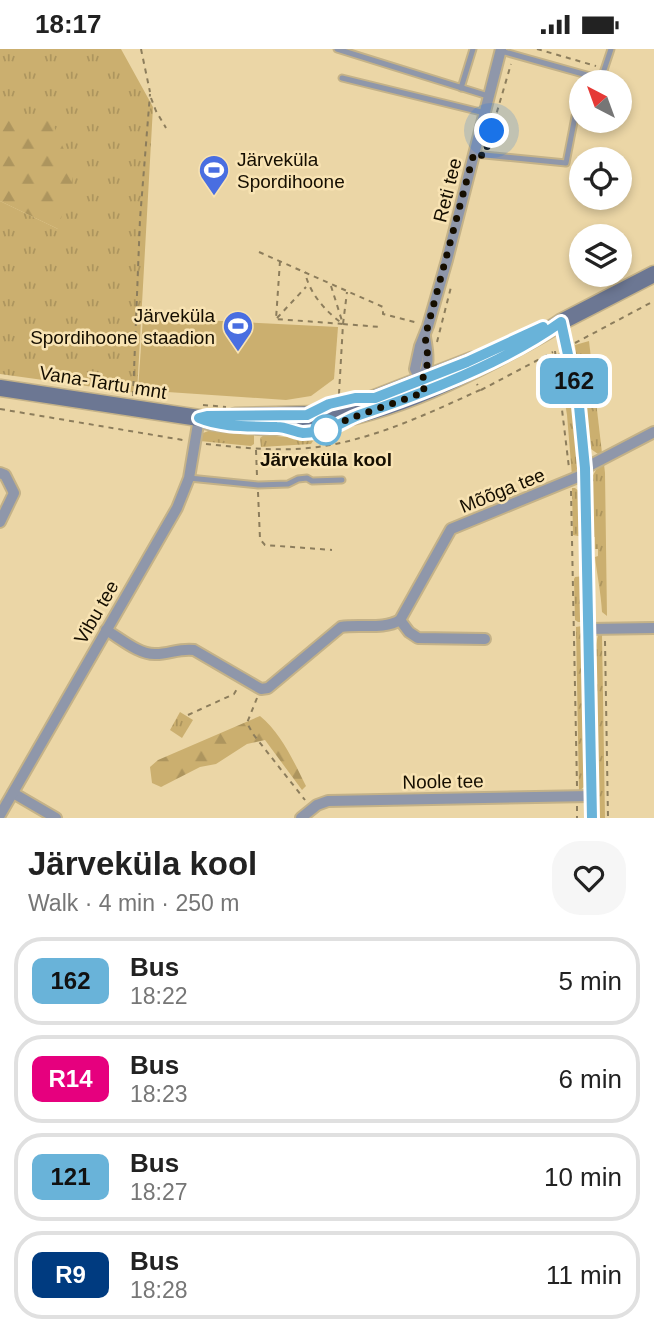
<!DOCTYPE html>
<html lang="en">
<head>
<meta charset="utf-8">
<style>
	:root { --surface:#fff; --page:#f6f6f6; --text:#222; --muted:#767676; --line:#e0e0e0 }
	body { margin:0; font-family:Arial,sans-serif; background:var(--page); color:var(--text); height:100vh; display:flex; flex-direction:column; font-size:26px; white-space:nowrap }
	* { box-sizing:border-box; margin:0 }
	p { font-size:23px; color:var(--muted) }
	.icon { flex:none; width:38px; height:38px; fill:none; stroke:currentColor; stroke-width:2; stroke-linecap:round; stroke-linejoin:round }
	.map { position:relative; height:769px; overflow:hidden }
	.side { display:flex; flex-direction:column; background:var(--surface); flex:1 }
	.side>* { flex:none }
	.badge { padding:0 14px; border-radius:10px; font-size:24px; line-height:46px }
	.needle { width:46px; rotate:319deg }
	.controls { position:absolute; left:569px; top:21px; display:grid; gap:14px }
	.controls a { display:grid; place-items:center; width:63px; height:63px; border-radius:50%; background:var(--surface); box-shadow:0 4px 10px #0003; font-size:35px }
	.you { position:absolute; width:35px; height:35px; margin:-18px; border:5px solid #fff; border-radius:50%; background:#1a73e8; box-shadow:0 0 0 10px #1a73e833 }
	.map>.badge { position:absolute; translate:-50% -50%; box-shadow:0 0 0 4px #fff }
	.round { display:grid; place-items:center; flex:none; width:74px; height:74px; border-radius:28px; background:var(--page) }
	.head { display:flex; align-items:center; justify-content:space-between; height:119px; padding:0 28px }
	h1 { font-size:33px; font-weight:700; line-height:52px }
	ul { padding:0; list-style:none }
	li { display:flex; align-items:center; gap:21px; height:88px; margin:0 14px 10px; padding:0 14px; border:4px solid var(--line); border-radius:28px }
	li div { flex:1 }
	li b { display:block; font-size:26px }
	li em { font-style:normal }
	li .badge { min-width:77px; font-weight:700; text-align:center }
	.status { display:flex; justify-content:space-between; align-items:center; height:49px; padding:0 35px; background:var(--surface); direction:ltr }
	.status svg { height:19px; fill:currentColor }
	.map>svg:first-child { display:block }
	.grass { fill:url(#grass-tufts) }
	.forest { fill:url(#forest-firs) }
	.pitch { fill:#cbaf6f }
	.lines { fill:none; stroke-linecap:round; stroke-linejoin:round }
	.lane-casing { stroke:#c4b288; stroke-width:9 }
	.street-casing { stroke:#c4b288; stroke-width:14 }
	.secondary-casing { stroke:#c4b288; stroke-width:19 }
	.path { stroke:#8c7d5c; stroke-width:2; stroke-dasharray:5 5; stroke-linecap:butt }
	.lane { stroke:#8f97aa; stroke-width:5 }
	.street { stroke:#8f97aa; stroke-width:10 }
	.secondary { stroke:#6c7793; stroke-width:16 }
	.line-casing { stroke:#fff; stroke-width:16 }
	.line { stroke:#69b3d9; stroke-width:10 }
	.walk { stroke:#150e00; stroke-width:7; stroke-dasharray:0 12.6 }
	.stop-dot { fill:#fff; stroke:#69b3d9; stroke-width:3.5 }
	.labels { text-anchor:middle; stroke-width:5; stroke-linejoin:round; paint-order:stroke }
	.poi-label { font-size:19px; fill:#150e00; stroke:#f8e3b3; text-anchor:start }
	.street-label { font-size:19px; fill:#150e00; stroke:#f8e3b3 }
	.stop-label { font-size:19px; font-weight:bold; fill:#150e00; stroke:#f8e3b3 }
</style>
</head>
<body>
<div class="status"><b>18:17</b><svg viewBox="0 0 49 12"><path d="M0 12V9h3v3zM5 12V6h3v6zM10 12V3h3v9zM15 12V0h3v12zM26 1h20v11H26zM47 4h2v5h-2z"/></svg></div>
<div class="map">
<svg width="654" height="769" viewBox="0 0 654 769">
	<defs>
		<pattern id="grass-tufts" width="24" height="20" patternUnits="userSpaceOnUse" patternTransform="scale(1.75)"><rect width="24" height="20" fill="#cbaf6f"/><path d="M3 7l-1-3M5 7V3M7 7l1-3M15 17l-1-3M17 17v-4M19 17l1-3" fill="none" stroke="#ad955e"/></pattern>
		<pattern id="forest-firs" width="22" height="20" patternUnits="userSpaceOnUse" patternTransform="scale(1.75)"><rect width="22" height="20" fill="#cbaf6f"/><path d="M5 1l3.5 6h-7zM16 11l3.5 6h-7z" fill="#ad955e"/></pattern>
	</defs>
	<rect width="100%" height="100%" fill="#ebd6a6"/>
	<g class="grass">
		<polygon points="0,0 121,0 153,58 137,344 0,325 0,152 58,180 0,69"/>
		<polygon points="589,292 602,404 598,405 588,398 575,296"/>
		<path d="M561 302C571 341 576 379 578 419L572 427 567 366 557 306Z"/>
		<polygon points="211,381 254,383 254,395 251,397 200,392 203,384"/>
		<polygon points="264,386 310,390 313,392 311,395 261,398 260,389"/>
		<path d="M604 415 605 424 607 567 602 563C601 544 597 526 595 508L598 507V500H595V488H591L592 428 596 421Z"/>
		<polygon points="572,439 575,439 580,443 583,488 573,486"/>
		<polygon points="584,527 583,573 578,573 575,571 574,530 575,528"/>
		<polygon points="582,577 586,730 584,738 579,742 576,580 576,578"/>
		<polygon points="602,585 605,769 597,769 595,601 598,586"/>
		<polygon points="180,663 193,671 182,689 170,681"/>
	</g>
	<g class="forest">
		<polygon points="8,66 50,68 74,124 58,180 0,152 0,69"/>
		<path d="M260 667C281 684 294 713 306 737L302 741 265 691 247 695 216 715 200 718 161 738 152 734 150 718 158 711Z"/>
	</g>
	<polygon class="pitch" points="143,268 338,278 334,330 311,347 286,351 138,341"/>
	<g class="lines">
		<g class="lane-casing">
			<g id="lane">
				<polyline points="337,0 488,47"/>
				<polyline points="501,2 601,30 611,0"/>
				<polyline points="342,29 485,64"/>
				<polyline points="461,39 473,0"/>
				<polyline points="474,105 566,114 579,47"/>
				<polyline points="189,429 258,436 288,435 298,430 307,429 312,432 342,431"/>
			</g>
		</g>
		<g class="street-casing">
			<g id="street">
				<polyline points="561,273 579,357 585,419 592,769"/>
				<path d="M421 332C430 318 428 304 425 288"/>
				<polyline points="422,334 415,320 420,297 428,277 447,211 501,0"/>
				<polyline points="585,419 654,383"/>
				<polyline points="0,424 5,426 14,444 0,473"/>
				<polyline points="400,571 409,583 418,589 485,590"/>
				<polyline points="588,580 654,579"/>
				<path d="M106 581C120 589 139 606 156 605 169 605 180 599 194 601L261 640 268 639 341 578C360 575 384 581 400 571L451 480 585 425"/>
				<polyline points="13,744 56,769"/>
				<polyline points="0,766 177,459 189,429 199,369"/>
				<polyline points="301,769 317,756 328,752 591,747"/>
			</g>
		</g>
		<g class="secondary-casing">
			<g id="secondary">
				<path d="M0 339 199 369C212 375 227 375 241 376 330 386 418 351 496 310 518 298 541 287 561 273L654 225"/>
				<polyline points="235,367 319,365 359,355 472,311"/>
			</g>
		</g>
		<g class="path">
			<polyline points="141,0 150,43"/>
			<polyline points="537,0 596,17"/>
			<polyline points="151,49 156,62 166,79"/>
			<polyline points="494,73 511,15"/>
			<polyline points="259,203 383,258 383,265 418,274"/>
			<path d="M280 212 276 270 343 275C326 263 309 244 305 223"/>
			<polyline points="331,237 343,275 347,243"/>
			<polyline points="277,269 306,238"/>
			<polyline points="437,293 451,238"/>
			<polyline points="575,294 654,252"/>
			<polyline points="555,302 569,419"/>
			<polyline points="481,341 553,303"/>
			<polyline points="339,345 343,275 380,278"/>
			<polyline points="133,347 140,170 150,45"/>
			<polyline points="203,356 226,358"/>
			<polyline points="0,360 183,391"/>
			<path d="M206 395C243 399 281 403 318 398 375 390 429 364 480 341L477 335"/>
			<polyline points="256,401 257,427"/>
			<polyline points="571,442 577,737"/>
			<polyline points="258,443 260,490 265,496 332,501"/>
			<polyline points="605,592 608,769"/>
			<polyline points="257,649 247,674 253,685 305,751"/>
			<polyline points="188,666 234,645 238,638"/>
			<polyline points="577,757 577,769"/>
		</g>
		<use href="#lane" class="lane"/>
		<use href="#street" class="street"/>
		<use href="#secondary" class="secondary"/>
	</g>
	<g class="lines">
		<g class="line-casing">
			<path id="line" d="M543 278 467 313 375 349H355L329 355 307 366 207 367 199 369C222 379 252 377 277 378 286 378 295 383 303 384 310 384 318 382 324 381 336 379 347 370 359 366 425 344 504 314 561 273L579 357 585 419 592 769"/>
		</g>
		<use href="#line" class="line"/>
		<path class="walk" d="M326 381H324L351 369 425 343 421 332C430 318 428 304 425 288L474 104 484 107 492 82"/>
	</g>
	<defs>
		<g id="stadium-pin" transform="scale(1.575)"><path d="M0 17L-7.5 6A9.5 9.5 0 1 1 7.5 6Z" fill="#496ee1" stroke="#f8e3b3"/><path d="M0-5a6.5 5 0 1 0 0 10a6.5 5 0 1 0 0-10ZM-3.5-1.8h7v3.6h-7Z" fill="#fff"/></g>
	</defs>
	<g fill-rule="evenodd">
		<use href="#stadium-pin" x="214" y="121"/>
		<use href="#stadium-pin" x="238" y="277"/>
	</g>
	<circle class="stop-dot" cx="326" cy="381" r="14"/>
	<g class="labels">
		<g class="poi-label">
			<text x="237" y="117">Järveküla<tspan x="237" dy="22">Spordihoone</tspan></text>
			<text x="215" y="273" text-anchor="end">Järveküla<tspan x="215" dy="22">Spordihoone staadion</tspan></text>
		</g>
		<g class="street-label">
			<text transform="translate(447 141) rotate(-76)" y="7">Reti tee</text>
			<text transform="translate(103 333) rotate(9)" y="7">Vana-Tartu mnt</text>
			<text transform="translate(502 441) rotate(-22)" y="7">Mõõga tee</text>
			<text transform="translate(96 563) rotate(-60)" y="7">Vibu tee</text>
			<text transform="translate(443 732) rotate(-1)" y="7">Noole tee</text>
		</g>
		<g class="stop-label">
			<text x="326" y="417">Järveküla kool</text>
		</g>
	</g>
</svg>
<div class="controls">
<a><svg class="needle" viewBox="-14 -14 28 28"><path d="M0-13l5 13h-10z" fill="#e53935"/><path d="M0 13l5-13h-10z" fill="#767676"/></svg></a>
<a><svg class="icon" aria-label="locate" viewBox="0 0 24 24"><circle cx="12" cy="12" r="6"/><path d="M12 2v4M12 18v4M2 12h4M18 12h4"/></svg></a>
<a><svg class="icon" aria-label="layers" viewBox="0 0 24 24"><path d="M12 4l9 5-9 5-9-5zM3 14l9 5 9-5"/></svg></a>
</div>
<div class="you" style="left:492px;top:82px"></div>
<b class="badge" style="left:574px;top:332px;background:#69b3d9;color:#111">162</b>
</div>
<section class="side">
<div class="head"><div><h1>Järveküla kool</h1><p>Walk · 4 min · 250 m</p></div><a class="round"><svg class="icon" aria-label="heart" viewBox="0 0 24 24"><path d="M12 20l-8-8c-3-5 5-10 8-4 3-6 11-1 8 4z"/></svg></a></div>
<ul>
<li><span class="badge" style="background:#69b3d9;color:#111">162</span><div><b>Bus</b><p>18:22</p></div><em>5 min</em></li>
<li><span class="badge" style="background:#e6007e;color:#fff">R14</span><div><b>Bus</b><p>18:23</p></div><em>6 min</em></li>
<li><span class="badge" style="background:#69b3d9;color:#111">121</span><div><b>Bus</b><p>18:27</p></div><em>10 min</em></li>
<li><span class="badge" style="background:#003b80;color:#fff">R9</span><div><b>Bus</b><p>18:28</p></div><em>11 min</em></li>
</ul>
</section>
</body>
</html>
